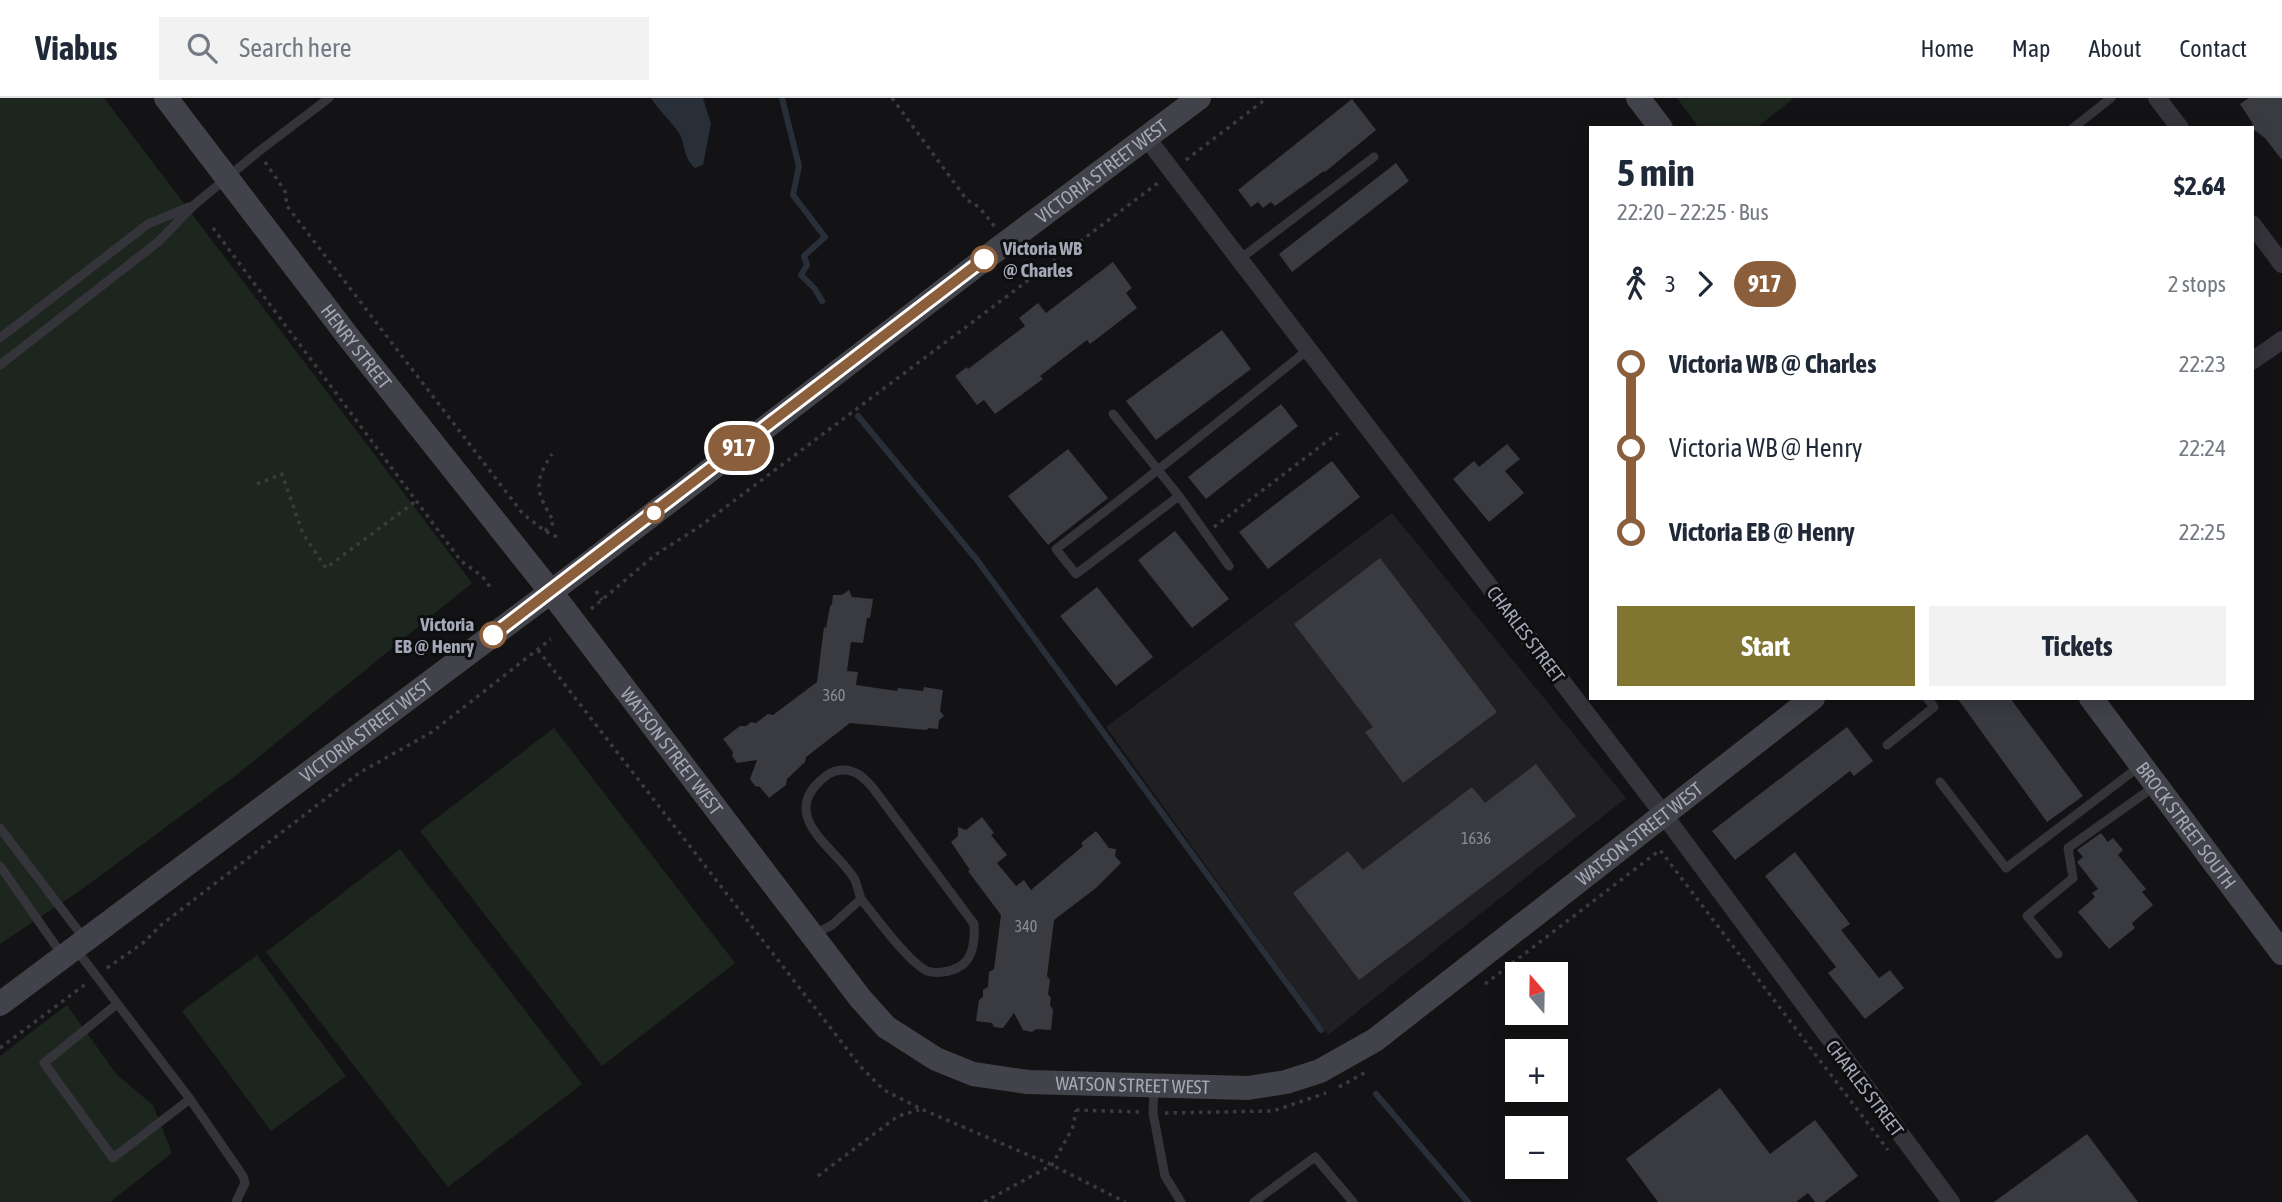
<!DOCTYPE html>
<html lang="en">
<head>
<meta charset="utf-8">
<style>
	:root { --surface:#fff; --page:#f2f2f3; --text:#1f2937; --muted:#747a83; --line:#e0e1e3; --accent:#807631 }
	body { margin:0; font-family:"Asap Condensed",sans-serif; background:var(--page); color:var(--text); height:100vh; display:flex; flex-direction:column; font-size:26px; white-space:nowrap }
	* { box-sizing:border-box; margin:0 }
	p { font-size:23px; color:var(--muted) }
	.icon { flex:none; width:38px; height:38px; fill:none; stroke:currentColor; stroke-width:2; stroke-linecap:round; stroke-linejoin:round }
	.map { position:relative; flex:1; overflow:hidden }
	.details { position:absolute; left:1589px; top:28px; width:665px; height:574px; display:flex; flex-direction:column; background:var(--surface); border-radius:0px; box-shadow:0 4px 18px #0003 }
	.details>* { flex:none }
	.badge { padding:0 14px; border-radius:23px; font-size:24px; line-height:46px }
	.needle { width:46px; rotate:340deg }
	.fabs { position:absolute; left:1505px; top:864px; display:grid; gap:14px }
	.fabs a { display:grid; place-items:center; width:63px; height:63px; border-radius:0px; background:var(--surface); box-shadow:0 4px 18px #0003; font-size:35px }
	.map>.badge { position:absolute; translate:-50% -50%; box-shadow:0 0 0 4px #fff }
	.legs { display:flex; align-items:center; gap:10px; height:77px; padding:0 28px; font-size:23px }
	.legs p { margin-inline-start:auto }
	.headline { display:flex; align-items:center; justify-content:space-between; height:119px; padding:0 28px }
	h1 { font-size:38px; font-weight:700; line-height:52px }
	.button { display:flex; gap:14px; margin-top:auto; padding:14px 28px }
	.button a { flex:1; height:80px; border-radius:0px; background:var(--accent); color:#fff; font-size:28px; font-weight:700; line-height:80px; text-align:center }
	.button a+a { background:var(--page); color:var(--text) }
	ul { padding:0 28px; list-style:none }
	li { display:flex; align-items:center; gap:24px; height:84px; font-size:26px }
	li i { display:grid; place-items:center; width:10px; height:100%; margin:0 9px; background:currentColor }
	li i::after { content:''; width:18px; height:18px; margin:-9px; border:5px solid; border-radius:50%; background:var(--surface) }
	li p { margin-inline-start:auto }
	li:first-child i { background:linear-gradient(#0000 50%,currentColor 0) }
	li:last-child i { background:linear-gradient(currentColor 50%,#0000 0) }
	header { display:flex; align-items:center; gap:42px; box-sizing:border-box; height:98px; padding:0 35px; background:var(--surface); border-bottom:2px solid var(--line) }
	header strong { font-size:33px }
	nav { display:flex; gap:38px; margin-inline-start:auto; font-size:24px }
	.search { width:490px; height:63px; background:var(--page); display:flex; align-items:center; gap:18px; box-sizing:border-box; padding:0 24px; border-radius:0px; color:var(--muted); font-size:26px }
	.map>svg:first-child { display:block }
	.built { fill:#201f22 }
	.green { fill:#1d251f }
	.water { fill:#292f39 }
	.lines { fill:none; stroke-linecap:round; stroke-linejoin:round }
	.stream { stroke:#292f39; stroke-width:6 }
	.building { fill:#3a3b40 }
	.path { stroke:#3a3b41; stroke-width:3.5; stroke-dasharray:3.5 5; stroke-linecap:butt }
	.lane { stroke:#34343a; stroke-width:9 }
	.street { stroke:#34343a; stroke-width:18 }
	.secondary { stroke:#42424a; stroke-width:24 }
	.line-1-casing { stroke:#fff; stroke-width:16 }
	.line-1 { stroke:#8b5e3c; stroke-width:10 }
	.stop-1-dot { fill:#fff; stroke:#8b5e3c; stroke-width:3.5 }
	.labels { text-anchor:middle; stroke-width:6; stroke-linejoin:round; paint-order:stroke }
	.number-label { font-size:16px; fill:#8a8c98 }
	.street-label { font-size:19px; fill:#a4a7b6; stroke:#0e0e10 }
	.stop-label { font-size:19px; font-weight:bold; fill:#a4a7b6; stroke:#0e0e10; text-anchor:start }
</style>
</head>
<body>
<header>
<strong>Viabus</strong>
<div class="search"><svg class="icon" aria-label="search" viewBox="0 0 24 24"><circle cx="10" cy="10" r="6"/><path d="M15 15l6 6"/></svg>Search here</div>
<nav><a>Home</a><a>Map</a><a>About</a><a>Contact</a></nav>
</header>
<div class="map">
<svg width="2282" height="1104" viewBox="0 0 2282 1104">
	<rect width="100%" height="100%" fill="#131315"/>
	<polygon class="built" points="1392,415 1626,700 1328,937 1106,629"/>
	<g class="green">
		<polygon points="0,0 104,0 472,485 239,675 85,789 0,846"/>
		<polygon points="1677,0 1794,0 1756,30 1699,30"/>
		<polygon points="554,630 735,865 602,968 420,733"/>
		<polygon points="400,751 582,986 448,1089 266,854"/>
		<polygon points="257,857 346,978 271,1033 182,913"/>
		<polygon points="67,907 117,977 153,1007 172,1055 110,1104 0,1104 0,958"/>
	</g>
	<path class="water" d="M651 0H703L711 26 703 67 695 70C683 60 686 47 679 35 671 23 659 13 651 0Z"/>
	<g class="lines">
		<g class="stream">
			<polyline points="782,0 799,68 793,97 825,139 804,158 807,167 801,177 815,191 822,203"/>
			<polyline points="858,318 977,462 1321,932"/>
			<polyline points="1376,996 1468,1104"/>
		</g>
	</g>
	<g class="building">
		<polygon points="2249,0 2282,0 2282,62 2265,40 2250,29 2253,26 2240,6"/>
		<polygon points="1352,1 1376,32 1325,74 1324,73 1275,108 1271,104 1263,110 1258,104 1251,109 1238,92"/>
		<polygon points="1396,65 1409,83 1292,174 1279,156"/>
		<polygon points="1113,164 1132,190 1126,195 1137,210 1090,246 1087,242 1040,278 1043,281 995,316 984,302 977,307 955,278 967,269 968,271 1025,228 1019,220 1038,205 1046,215"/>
		<polygon points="1222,232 1251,271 1156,342 1126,303"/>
		<polygon points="1281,306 1298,328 1206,401 1188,379"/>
		<polygon points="1507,346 1520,361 1505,373 1524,395 1489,424 1453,381 1474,363 1479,369"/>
		<polygon points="1068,351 1108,400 1048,447 1008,398"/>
		<polygon points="1332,363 1360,399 1268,471 1239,434"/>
		<polygon points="1175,433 1229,501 1192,530 1138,462"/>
		<polygon points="1380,460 1497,614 1403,685 1365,634 1373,629 1294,526"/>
		<polygon points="1097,489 1153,559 1116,588 1060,518"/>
		<polygon points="849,492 852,499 873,501 870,520 867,520 863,545 851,544 847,573 858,574 856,587 897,593 898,590 923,593 924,589 943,592 940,613 944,618 939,622 938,631 929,630 926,632 850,625 806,659 805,664 787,681 786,687 769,700 760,689 755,688 750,681 757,662 737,665 732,658 733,654 723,641 740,628 746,628 751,624 756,625 768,616 773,617 817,584 824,529 826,530 830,508 832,506 833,497 842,497"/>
		<polygon points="1957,600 2010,600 2083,698 2047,724"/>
		<polygon points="1847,629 1873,663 1854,678 1850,673 1735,762 1712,733"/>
		<polygon points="1536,666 1576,718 1359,882 1293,795 1348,753 1363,772 1472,689 1485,705"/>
		<polygon points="982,719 994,735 991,737 1007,757 997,765 1016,788 1024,782 1031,792 1083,748 1081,745 1096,733 1109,750 1116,751 1115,758 1121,765 1096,790 1054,822 1047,878 1050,882 1048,896 1051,900 1050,907 1053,912 1051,932 1036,931 1032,934 1023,932 1014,915 1003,930 994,929 992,925 976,923 979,902 983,899 983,892 988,889 989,874 994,871 1001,817 968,773 970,772 951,744 958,738 958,729 966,732"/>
		<polygon points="2101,735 2108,744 2113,740 2123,752 2118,757 2146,791 2142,794 2153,807 2132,825 2135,830 2109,851 2078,814 2095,799 2092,795 2098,791 2077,764 2083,759 2077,752"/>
		<polygon points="1795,754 1850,826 1841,832 1879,880 1890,872 1904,890 1865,921 1828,875 1836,869 1765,778"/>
		<polygon points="1720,990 1770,1056 1815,1022 1858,1078 1824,1104 1815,1104 1808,1095 1796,1104 1658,1104 1626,1061"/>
		<polygon points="2087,1036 2138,1104 1994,1104"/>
	</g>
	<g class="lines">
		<g class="path">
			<polyline points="892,0 967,102 979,109 995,129"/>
			<polyline points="1186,62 1267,0"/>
			<polyline points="265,64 285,93 287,108 523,416 545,433 557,439"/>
			<polyline points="213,130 461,463 482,478 490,489"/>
			<polyline points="257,386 282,376 303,436 326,470 416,403"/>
			<polyline points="1214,429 1338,335"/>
			<path d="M545 433 554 424C537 395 532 386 552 356"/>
			<polyline points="596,493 602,502"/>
			<polyline points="591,511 655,457 699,429 1158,85"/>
			<polyline points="538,552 860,968 884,992 921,1011 1052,1067 1125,1104"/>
			<polyline points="107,870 143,845 161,827 359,675 432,634 551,541"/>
			<polyline points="1485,886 1660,752 1888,1052"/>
			<polyline points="0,950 87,885"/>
			<polyline points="1339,989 1366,974"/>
			<polyline points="1076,1012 1140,1014"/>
			<polyline points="1165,1015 1273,1013 1326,995"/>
			<polyline points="818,1078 898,1018 919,1012"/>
			<polyline points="984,1104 1052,1067 1073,1029 1076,1012"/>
		</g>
		<g class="lane">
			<polyline points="2073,30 2111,0"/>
			<polyline points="1240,161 1374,59"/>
			<polyline points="0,240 148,126 189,109"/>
			<polyline points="0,267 158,144 194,107 258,54 329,0"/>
			<path d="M1113 316 1179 398 1076 476 1056 451C1135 391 1212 329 1289 267L1309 251"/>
			<polyline points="1179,398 1229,468"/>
			<polyline points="1887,647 1934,609 1927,600"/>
			<polyline points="1940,684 2006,770 2140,668"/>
			<polyline points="0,730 83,839"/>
			<polyline points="0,768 63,858"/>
			<path d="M813 837 832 827 861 801C859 795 857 786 854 780 836 751 782 721 818 685 825 678 831 673 841 672 856 671 864 680 873 690L974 826C975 841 974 861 959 869 950 874 936 876 927 873 908 864 876 819 861 801"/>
			<polyline points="75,850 190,1001 113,1060 44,965 117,906"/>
			<polyline points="2058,856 2027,818 2073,780 2068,750 2155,688"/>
			<polyline points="1154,991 1153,1015 1165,1078 1181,1104"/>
			<polyline points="190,1001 243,1078 245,1085 236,1104"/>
			<polyline points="1254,1104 1315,1059 1353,1104"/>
		</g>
		<g class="street">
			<polyline points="2157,0 2180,30"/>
			<polyline points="1146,39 1664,717 1951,1104"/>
			<polyline points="2252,126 2282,166"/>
			<polyline points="2252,263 2282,242"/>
		</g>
		<g class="secondary">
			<path id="s1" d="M166 0 350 241 551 494 860 900 886 929 936 961 973 976 1028 984 1248 990 1286 984 1320 973 1375 942 1813 600"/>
			<polyline points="1638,0 1661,30"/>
			<path id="s2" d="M2091 600 2282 855"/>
			<path id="s3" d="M0 906 580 472 991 156 1199 0"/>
		</g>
	</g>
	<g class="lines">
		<g class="line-1-casing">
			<polyline id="line-1" points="493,537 984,161"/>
		</g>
		<use href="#line-1" class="line-1"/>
	</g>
	<g class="stop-1-dot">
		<circle cx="984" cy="161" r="12"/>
		<circle cx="654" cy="415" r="9"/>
		<circle cx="493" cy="537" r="12"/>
	</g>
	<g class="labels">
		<g class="number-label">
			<text x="834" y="603">360</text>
			<text x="1476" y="746">1636</text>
			<text x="1026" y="834">340</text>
		</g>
		<g class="street-label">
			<text dy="7" stroke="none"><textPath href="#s3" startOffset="1381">VICTORIA STREET WEST</textPath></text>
			<text dy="7" stroke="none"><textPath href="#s1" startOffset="313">HENRY STREET</textPath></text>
			<text transform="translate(1526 536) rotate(53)" y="7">CHARLES STREET</text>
			<text dy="7" stroke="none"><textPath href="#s3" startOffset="457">VICTORIA STREET WEST</textPath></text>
			<text dy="7" stroke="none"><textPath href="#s1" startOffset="826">WATSON STREET WEST</textPath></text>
			<text dy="7" stroke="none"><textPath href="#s2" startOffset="159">BROCK STREET SOUTH</textPath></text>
			<text dy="7" stroke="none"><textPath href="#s1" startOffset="2023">WATSON STREET WEST</textPath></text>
			<text dy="7" stroke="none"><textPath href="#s1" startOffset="1435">WATSON STREET WEST</textPath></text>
			<text transform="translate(1865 990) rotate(53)" y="7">CHARLES STREET</text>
		</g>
		<g class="stop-label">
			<text x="1003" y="157">Victoria WB<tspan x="1003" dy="22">@ Charles</tspan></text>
			<text x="474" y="533" text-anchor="end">Victoria<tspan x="474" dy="22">EB @ Henry</tspan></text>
		</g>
	</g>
</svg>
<div class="fabs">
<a><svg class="needle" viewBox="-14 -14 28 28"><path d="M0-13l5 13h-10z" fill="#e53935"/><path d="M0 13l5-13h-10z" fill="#747a83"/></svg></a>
<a>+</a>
<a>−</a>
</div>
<b class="badge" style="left:739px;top:350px;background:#8b5e3c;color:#fff">917</b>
<section class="details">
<div class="headline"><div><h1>5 min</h1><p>22:20 – 22:25 · Bus</p></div><b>$2.64</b></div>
<div class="legs"><svg class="icon" aria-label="walk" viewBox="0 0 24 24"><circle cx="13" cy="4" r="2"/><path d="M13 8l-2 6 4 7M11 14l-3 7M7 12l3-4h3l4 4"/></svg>3<svg class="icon" aria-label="forward" viewBox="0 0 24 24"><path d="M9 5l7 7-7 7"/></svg><b class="badge" style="background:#8b5e3c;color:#fff">917</b><p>2 stops</p></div>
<ul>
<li><i style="color:#8b5e3c"></i><b>Victoria WB @ Charles</b><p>22:23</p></li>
<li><i style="color:#8b5e3c"></i><span>Victoria WB @ Henry</span><p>22:24</p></li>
<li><i style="color:#8b5e3c"></i><b>Victoria EB @ Henry</b><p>22:25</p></li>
</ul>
<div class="button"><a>Start</a><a>Tickets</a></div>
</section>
</div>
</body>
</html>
